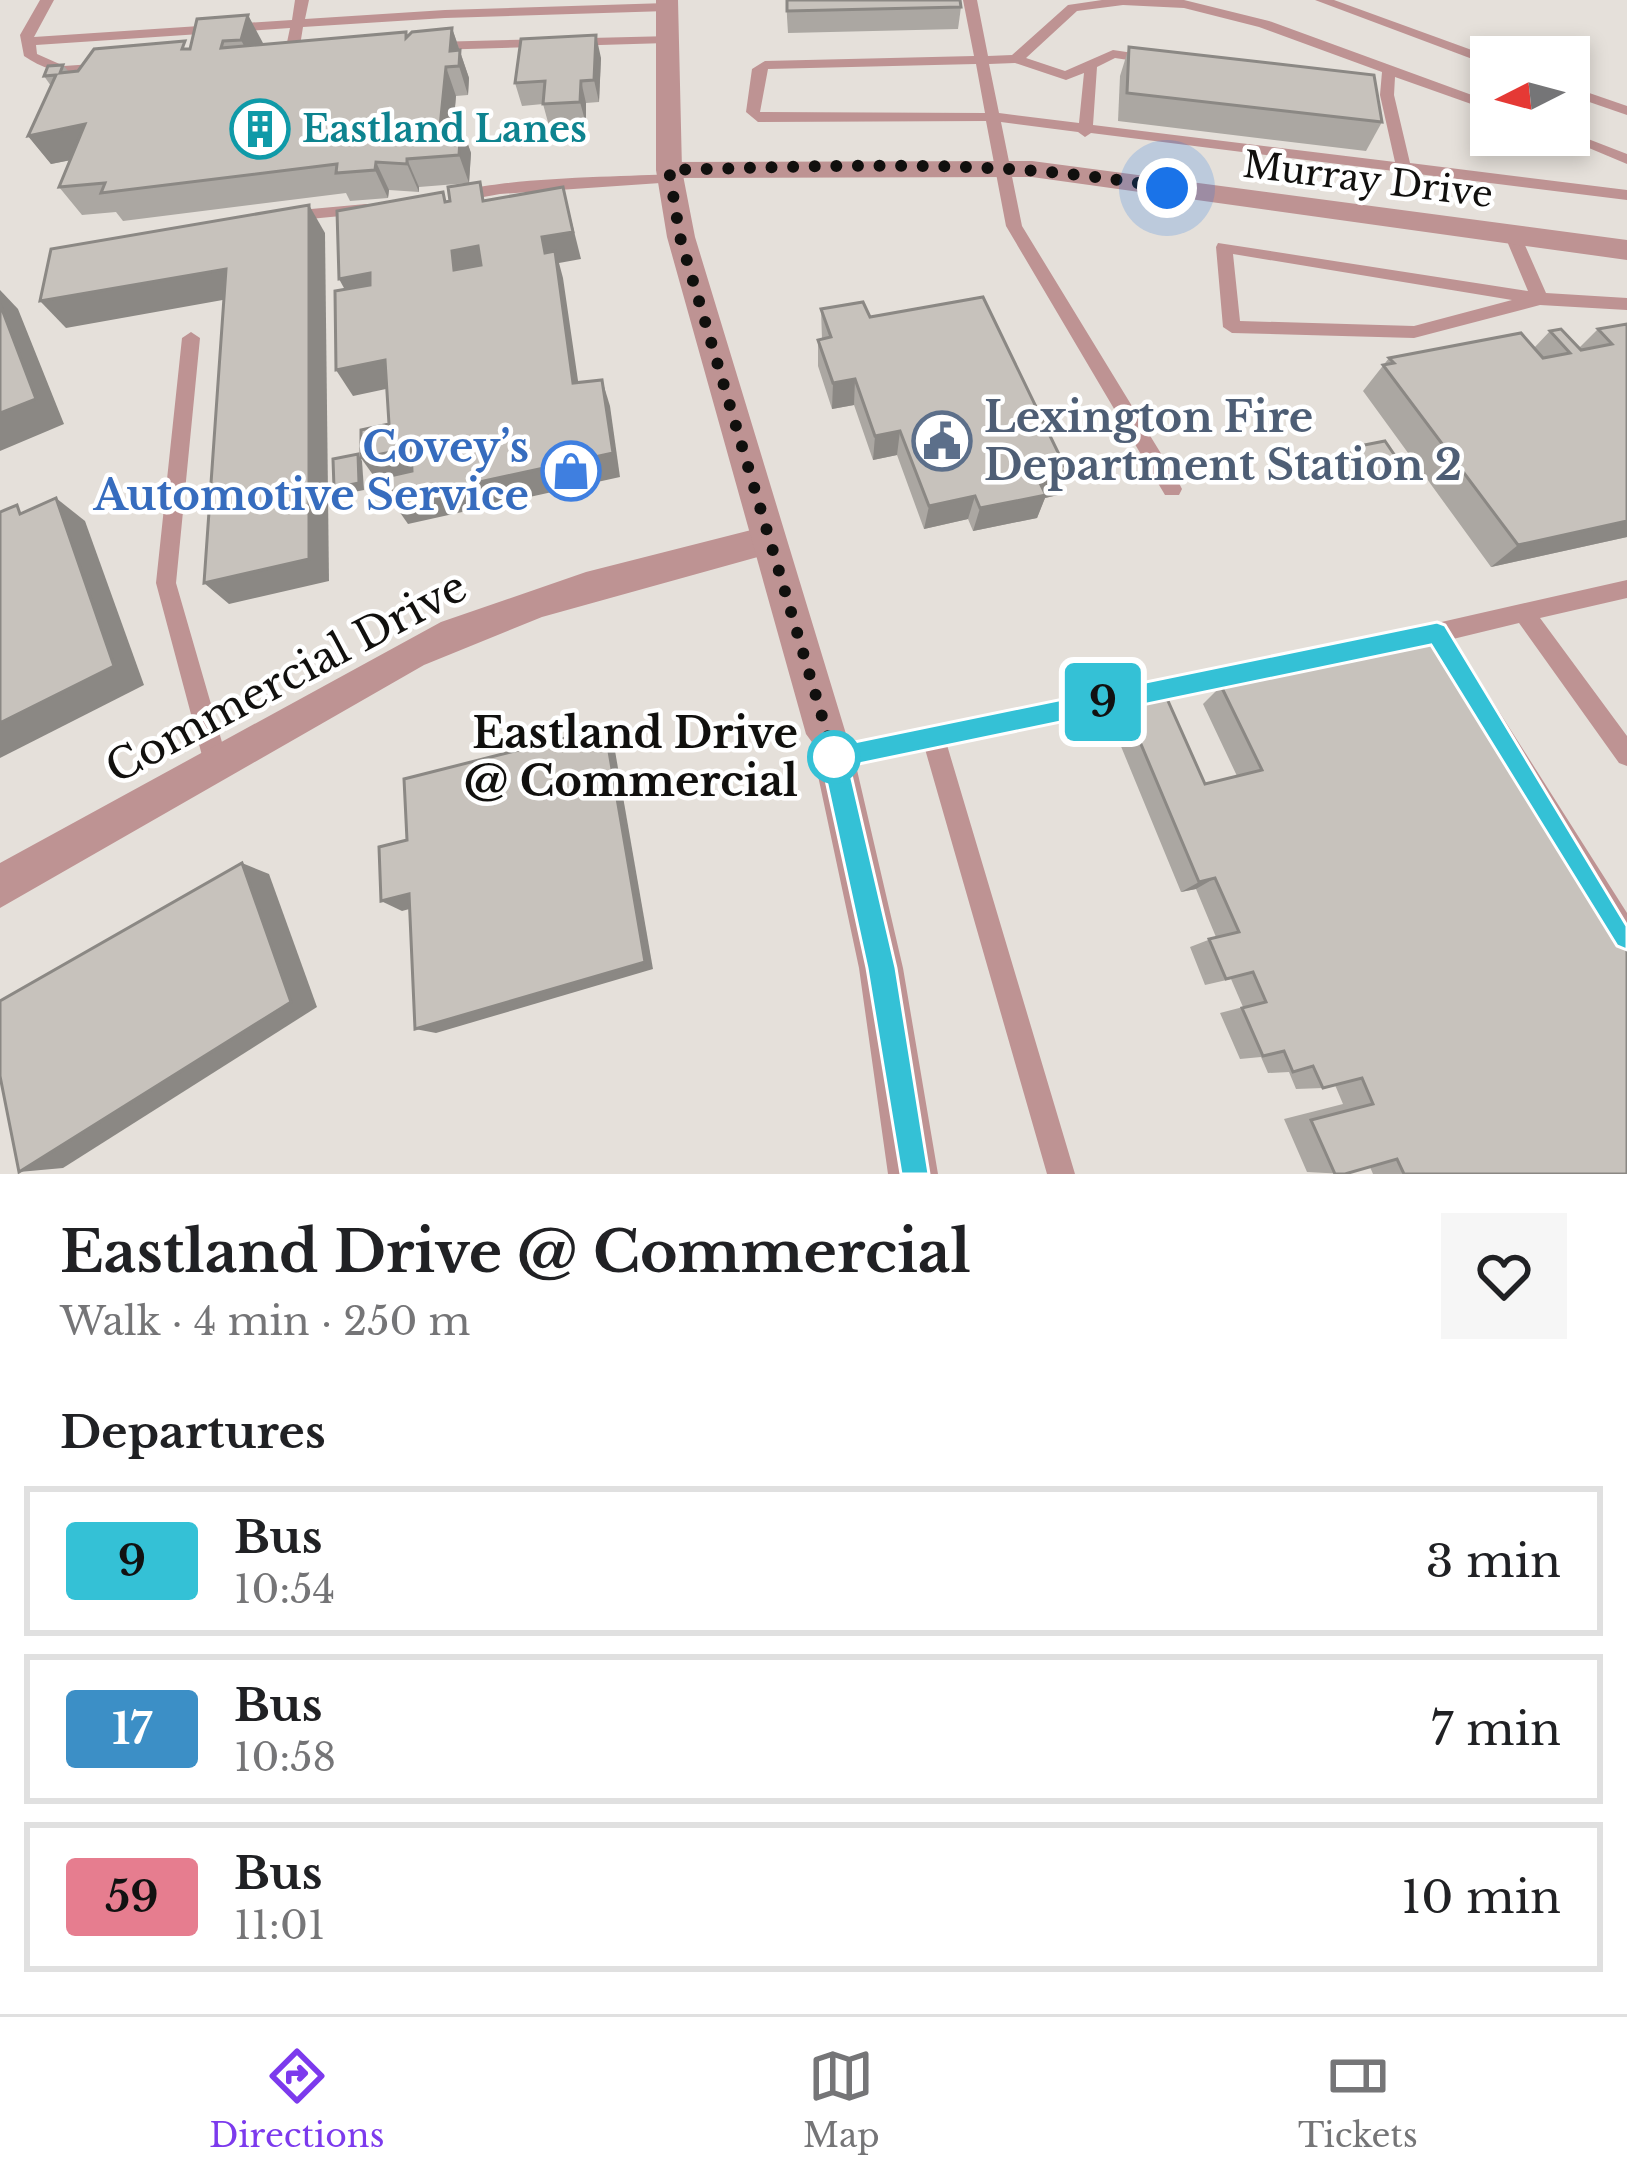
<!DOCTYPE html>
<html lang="en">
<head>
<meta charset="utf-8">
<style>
	:root { --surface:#fff; --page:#f6f6f6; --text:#202124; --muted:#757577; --line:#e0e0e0; --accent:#7c3aed }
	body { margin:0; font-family:"Libre Baskerville",serif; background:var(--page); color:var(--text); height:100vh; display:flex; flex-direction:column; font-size:45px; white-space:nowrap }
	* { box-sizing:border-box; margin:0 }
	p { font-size:39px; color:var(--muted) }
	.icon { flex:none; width:66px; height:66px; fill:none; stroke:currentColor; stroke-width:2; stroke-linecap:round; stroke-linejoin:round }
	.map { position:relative; height:1174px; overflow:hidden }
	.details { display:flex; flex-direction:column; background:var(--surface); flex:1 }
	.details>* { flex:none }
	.badge { padding:0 24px; border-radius:9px; font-size:42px; line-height:78px }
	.needle { width:78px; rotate:264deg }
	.fabs { position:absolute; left:1470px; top:36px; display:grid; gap:24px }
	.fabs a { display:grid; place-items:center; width:120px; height:120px; border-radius:0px; background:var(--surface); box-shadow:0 6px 18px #0003; font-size:60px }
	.you { position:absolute; width:60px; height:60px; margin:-30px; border:9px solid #fff; border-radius:50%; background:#1a73e8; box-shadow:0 0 0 18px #1a73e833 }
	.map>.badge { position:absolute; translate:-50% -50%; box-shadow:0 0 0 6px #fff }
	h2 { padding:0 60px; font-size:45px; line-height:108px }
	.round { display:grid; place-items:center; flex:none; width:126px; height:126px; border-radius:0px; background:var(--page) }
	.headline { display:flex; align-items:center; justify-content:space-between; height:204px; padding:0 60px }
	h1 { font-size:57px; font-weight:700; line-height:90px }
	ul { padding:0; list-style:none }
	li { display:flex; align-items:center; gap:36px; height:150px; margin:0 24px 18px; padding:0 36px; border:6px solid var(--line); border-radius:0px }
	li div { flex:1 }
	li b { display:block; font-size:45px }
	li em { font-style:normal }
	li .badge { min-width:132px; font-weight:700; text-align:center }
	.tabs { display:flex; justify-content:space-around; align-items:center; height:168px; border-top:3px solid var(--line); background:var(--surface); font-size:33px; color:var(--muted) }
	.tabs a { display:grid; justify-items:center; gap:6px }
	.tabs .active { color:var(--accent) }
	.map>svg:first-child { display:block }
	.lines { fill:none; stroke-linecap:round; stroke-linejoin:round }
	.service { fill:#be9393; fill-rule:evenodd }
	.minor { fill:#be9393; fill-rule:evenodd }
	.tertiary { fill:#be9393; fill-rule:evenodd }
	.wall { fill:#aba7a2 }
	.shaded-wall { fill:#8b8884 }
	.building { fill:#c7c2bc; stroke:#8b8884; stroke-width:3; fill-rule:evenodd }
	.line { fill:#34c1d6; stroke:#fff; stroke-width:3 }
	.walk { stroke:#11100e; stroke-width:12; stroke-dasharray:0 21.6 }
	.stop-dot { fill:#fff; stroke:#34c1d6; stroke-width:6 }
	.labels { text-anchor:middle; stroke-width:9; stroke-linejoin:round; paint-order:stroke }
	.far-culture-label { font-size:36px; font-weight:bold; fill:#0d838f; stroke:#fff; text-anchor:start }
	.far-street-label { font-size:36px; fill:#11100e; stroke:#fff }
	.service-label { font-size:42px; font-weight:bold; fill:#4e5e75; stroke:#fff; text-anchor:start }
	.shop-label { font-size:42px; font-weight:bold; fill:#366cbe; stroke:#fff; text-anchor:end }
	.street-label { font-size:42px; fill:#11100e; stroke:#fff }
	.stop-label { font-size:42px; font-weight:bold; fill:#11100e; stroke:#fff; text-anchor:end }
</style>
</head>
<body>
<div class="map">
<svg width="1627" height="1174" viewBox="0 0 1627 1174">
	<rect width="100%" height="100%" fill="#e5e0da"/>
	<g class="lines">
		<g class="service">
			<path d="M40 0H54L34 37 292 20 295 0H309L305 19 445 10 667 3 674 7 667 11 445 18 303 27 299 52 292 56 285 52 290 28 36 45 37 54 64 66 107 63 114 67C85 81 50 74 24 56L20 35Z"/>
			<path d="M963 0H977L988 56 1012 55 1068 5 1102 0H1184L1269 21 1491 102V111L1395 77 1394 95 1410 163 1627 190V200L1091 133 1085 137 1078 132 1001 122 1022 226 1179 483 1182 489 1179 495H1165L1006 226 986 121 758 122 746 112 752 69 765 61 974 56ZM1123 5 1184 8 1259 27 1382 72 1380 95 1395 162 1093 125 1097 67 1115 58 1155 64 1160 63V57L1113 50 1065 71 1026 58 1077 11ZM1015 63 1066 80 1084 73 1079 123 999 113 989 64ZM976 64 985 113 760 112 768 69Z"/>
			<polygon points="1315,0 1334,0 1491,57 1491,66"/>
			<polygon points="672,36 672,42 667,43 433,50 426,46 433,42"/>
			<polygon points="1569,86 1627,106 1627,115 1569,95"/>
			<polygon points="1570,132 1627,154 1627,164 1558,135 1569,135"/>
			<path d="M670 174 678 179 675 182 500 194 456 202 448 197C477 177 626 177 670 174Z"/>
			<polygon points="366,204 372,205 372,213 289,221 281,216 289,211"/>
			<path d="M1512 229 1520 234 1546 293 1627 298V310L1540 305 1414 338 1232 333 1223 327 1216 247 1218 243 1528 291 1504 234ZM1233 254 1512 300 1414 326 1240 321Z"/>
			<polygon points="191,332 200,338 176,583 228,763 224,771 216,774 208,771 204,763 156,583 182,338"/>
			<polygon points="1627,580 1627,598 1540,618 1627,736 1627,766 1619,763 1519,623 1453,639 1627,913 1627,949 1618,945 1432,644 947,745 1075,1174 1047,1174 925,749 834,768 826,765 822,757 826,749 1437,623"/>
		</g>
		<g class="minor">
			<polygon points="1032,161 1627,240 1627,260 1032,177 669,178 656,170 669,162"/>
			<polygon points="767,526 779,531 784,541 779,551 542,617 424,665 0,908 0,863 441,622 586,572"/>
		</g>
		<polygon class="tertiary" points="656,0 678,0 682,170 695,237 846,734 843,741 854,757 903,968 938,1174 888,1174 859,968 814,757 817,749 806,734 667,237 656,170"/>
	</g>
	<g class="wall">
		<polygon points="786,0 961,7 958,29 788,33"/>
		<polygon points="248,15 262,44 407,36 452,28 469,78 468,95 456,96 453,125 461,125 471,153 469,183 419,187 419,192 389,190 388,198 350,201 346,193 123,221 116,212 82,215 59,187 71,160 51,164 28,136 51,86 44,76 63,65 69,72 78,71 189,49"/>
		<polygon points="1129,47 1382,122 1366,151 1118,121 1120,76"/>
		<polygon points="601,58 599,102 586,103 586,124 549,126 543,104 522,106 515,83"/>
		<polygon points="821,309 870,317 1067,471 1058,495 1045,498 1037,518 973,531 968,519 924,529 897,455 873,460 854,405 832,409 818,366 818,340 822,339"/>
		<polygon points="1627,324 1627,537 1491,567 1363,391 1389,358 1534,348 1550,331 1579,348 1598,329"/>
		<polygon points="1354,447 1404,469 1398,475 1367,482 1348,454"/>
		<polygon points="1221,686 1627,1174 1373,1174 1370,1167 1345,1174 1307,1172 1284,1119 1343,1104 1335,1085 1323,1088 1296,1089 1289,1072 1268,1073 1261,1057 1240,1059 1220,1013 1243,1007 1231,979 1205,985 1190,947 1216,937 1196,889 1181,892 1106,710 1119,692 1205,784 1237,776 1203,704"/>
	</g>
	<g class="shaded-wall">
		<polygon points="248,15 263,43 256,68 241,40"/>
		<polygon points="452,28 469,78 468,95 459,66 450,51"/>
		<polygon points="596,35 601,58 599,102 594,80"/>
		<polygon points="446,67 456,96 451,155 440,127"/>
		<polygon points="581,81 586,103 586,124 580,102"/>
		<polygon points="85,124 106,153 51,164 28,136"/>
		<polygon points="461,125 471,153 469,183 459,155"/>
		<polygon points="407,159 419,187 419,192 407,164"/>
		<polygon points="376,162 389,190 388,198 375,170"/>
		<polygon points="563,187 581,259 559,263 563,278 582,408 573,383 542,237"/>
		<polygon points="309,205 325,233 329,581 229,604 204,583"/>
		<polygon points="478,246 489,273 454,270 452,251"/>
		<polygon points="226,269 245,296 66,328 40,301"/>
		<polygon points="370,273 384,301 354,306 339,279"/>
		<polygon points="0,290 18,309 64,424 0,451"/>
		<polygon points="385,360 400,386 353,396 336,370"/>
		<polygon points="855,379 854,405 832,409 833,383"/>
		<polygon points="602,380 610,406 620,477 408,524 392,501"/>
		<polygon points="900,431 897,455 873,460 875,436"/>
		<polygon points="411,448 426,472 378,482 361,458"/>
		<polygon points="358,454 362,461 364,490 339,495 334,488"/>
		<polygon points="1404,469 1398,475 1367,482 1373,475"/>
		<polygon points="1067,471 1058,495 1045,498 1037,518 973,531 980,508 1037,477"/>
		<polygon points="975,496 968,519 924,529 929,506"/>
		<polygon points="56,498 85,521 144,685 0,758 0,723"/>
		<polygon points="1627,521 1627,537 1491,567 1518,545"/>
		<polygon points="605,728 614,745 653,969 436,1033 415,1029"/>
		<polygon points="242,863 269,874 317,1007 63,1168 19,1172"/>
		<polygon points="1215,878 1196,889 1181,892 1199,882"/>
		<polygon points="409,894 428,904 402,911 381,901"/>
	</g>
	<g class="building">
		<polygon points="787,0 960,0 961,7 787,11"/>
		<polygon points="248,15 241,40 223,41 221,48 406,32 406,38 412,32 452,28 450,51 460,50 459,66 446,67 440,127 461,125 459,155 407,159 407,164 376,162 375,170 336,173 337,164 101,193 105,183 59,187 85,124 28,136 56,75 44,76 48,66 63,65 60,73 78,71 94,49 185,41 182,49 190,49 197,19"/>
		<polygon points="596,35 594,80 581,81 580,102 543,104 545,81 515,83 521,39"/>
		<polygon points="1129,47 1374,75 1382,122 1127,93"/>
		<path d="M480 182 483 201 563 187 573 232 542 237 545 253 555 251 573 383 602 380 613 453 392 501 390 476 412 471 411 448 361 458V430L389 424 385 360 336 370 335 291 370 285V273L339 279 337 211 443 192 445 202 450 201 448 187ZM478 246 481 265 454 270 452 251Z"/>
		<polygon points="309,205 309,559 204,583 226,269 40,301 51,249"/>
		<polygon points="983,297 1067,471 1037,477 1046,495 980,508 975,496 929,506 900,431 875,436 855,379 833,383 818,340 831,337 821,309 863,302 870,317"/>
		<polygon points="0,304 36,399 0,413"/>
		<polygon points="1627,324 1627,521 1518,545 1383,365 1394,363 1389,358 1521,333 1543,358 1570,353 1550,331 1561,329 1581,350 1612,344 1598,329"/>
		<polygon points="1385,441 1404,469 1373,475 1354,447"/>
		<polygon points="358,454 359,483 334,488 333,459"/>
		<polygon points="56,498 114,666 0,723 0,512 17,505 20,514"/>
		<polygon points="1432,640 1627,948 1627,1174 1404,1174 1397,1159 1345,1174 1335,1174 1311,1120 1373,1104 1362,1078 1323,1088 1313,1066 1293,1072 1284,1051 1263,1056 1242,1008 1266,1002 1253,972 1226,979 1209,939 1239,932 1215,878 1199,882 1119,692 1160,683 1205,784 1262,770 1221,686"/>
		<polygon points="605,728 645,962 415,1029 409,894 381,901 379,847 407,840 404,779"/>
		<polygon points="242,863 291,1002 19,1172 0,1076 0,1001"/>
	</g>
	<polygon class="line" points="1437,622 1445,625 1627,926 1627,950 1617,946 1431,645 849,766 896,968 929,1174 901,1174 867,968 821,757 825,748"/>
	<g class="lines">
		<path class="walk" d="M834 757 680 237 669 170C835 166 1002 157 1167 188"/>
	</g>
	<defs>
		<g id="building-ring" transform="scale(3)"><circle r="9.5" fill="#fff" stroke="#0f9aa8" stroke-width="1.5"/><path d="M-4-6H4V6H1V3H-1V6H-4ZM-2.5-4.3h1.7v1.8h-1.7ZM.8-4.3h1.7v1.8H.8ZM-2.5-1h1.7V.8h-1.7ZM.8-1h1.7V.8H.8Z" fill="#0f9aa8"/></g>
		<g id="civic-ring" transform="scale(3)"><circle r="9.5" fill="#fff" stroke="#5c6f8a" stroke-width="1.5"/><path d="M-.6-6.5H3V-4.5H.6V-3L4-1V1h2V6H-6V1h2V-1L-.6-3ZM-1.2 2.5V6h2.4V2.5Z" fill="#5c6f8a"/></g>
		<g id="shop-ring" transform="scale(3)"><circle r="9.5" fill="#fff" stroke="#3f7fe0" stroke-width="1.5"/><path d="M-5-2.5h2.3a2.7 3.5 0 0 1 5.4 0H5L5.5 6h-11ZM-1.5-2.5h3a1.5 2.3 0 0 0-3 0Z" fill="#3f7fe0"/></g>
	</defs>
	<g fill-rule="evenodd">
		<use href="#building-ring" x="260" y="129"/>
		<use href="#civic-ring" x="942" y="441"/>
		<use href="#shop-ring" x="571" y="471"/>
	</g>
	<circle class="stop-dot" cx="834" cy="757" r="24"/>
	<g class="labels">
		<g class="far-culture-label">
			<text x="302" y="142">Eastland Lanes</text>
		</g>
		<g class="far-street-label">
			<text transform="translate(1368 179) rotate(7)" y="13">Murray Drive</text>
		</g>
		<g class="service-label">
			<text x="984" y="432">Lexington Fire<tspan x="984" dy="48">Department Station 2</tspan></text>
		</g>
		<g class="shop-label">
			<text x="529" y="462">Covey’s<tspan x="529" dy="48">Automotive Service</tspan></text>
		</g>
		<g class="street-label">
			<text transform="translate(286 677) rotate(-28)" y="15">Commercial Drive</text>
		</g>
		<g class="stop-label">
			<text x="798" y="748">Eastland Drive<tspan x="798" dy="48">@ Commercial</tspan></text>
		</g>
	</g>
</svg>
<div class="fabs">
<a><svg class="needle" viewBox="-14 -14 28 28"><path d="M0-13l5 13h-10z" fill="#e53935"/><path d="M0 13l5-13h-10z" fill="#757577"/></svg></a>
</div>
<div class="you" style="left:1167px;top:188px"></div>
<b class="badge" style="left:1103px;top:702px;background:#34c1d6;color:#111">9</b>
</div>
<section class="details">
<div class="headline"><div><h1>Eastland Drive @ Commercial</h1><p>Walk · 4 min · 250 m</p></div><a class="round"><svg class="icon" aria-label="heart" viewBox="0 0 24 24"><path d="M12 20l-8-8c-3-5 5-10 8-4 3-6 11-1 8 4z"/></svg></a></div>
<h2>Departures</h2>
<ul>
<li><span class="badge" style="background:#34c1d6;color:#111">9</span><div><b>Bus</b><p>10:54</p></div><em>3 min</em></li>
<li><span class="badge" style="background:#3c8fc6;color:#fff">17</span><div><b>Bus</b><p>10:58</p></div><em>7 min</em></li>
<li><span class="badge" style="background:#e67d8f;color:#111">59</span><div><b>Bus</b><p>11:01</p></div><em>10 min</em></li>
</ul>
</section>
<nav class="tabs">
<a class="active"><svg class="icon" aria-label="directions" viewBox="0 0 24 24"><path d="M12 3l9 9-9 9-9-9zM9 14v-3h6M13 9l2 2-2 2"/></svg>Directions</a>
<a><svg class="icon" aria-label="map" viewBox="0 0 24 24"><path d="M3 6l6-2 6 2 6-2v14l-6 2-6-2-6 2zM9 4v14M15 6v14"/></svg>Map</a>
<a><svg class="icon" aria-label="tickets" viewBox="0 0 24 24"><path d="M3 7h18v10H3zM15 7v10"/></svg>Tickets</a>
</nav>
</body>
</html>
